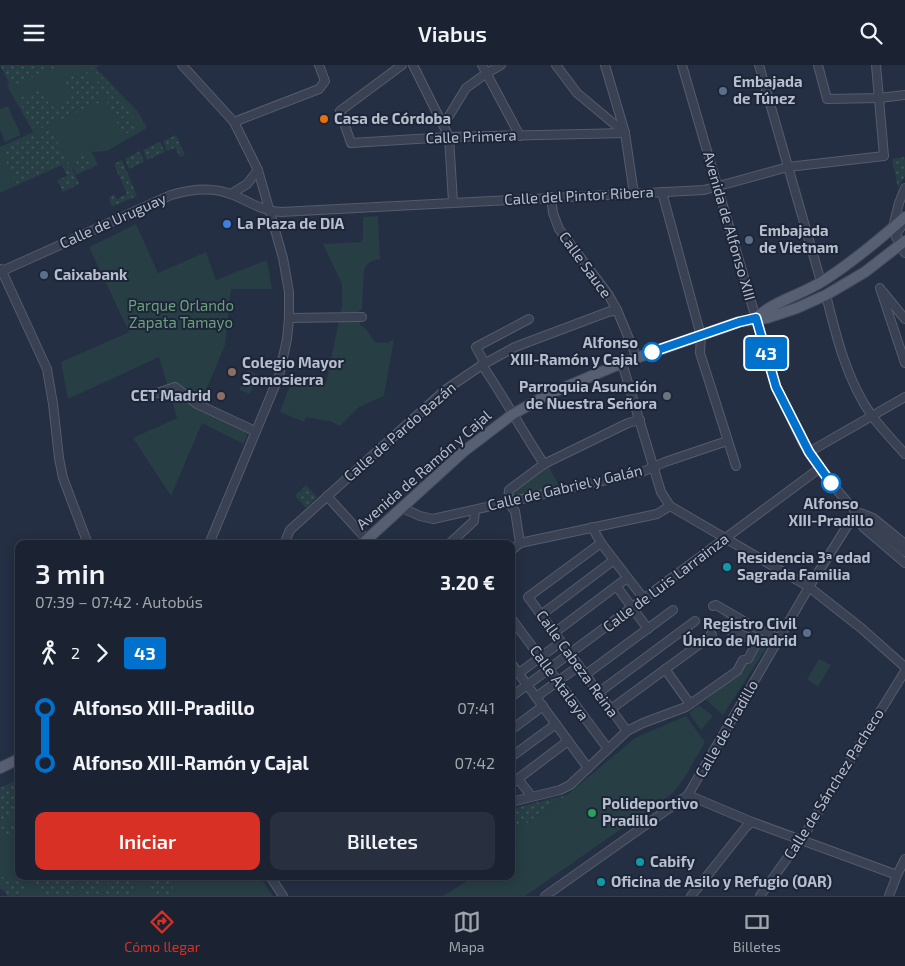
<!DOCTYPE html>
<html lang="es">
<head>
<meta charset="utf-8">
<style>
	:root { --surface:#1b2332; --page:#282f3e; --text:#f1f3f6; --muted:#a0a4ac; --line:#39404d; --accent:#d93025 }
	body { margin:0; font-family:"Exo 2",sans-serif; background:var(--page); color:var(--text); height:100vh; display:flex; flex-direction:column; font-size:19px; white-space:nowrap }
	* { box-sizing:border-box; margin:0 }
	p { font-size:16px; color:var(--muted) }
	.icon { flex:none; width:28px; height:28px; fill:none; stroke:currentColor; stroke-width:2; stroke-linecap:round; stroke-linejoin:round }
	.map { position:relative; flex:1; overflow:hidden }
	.drawer { position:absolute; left:15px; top:475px; width:500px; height:340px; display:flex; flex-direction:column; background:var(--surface); border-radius:10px; box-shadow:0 2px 12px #0003,0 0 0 1px var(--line) }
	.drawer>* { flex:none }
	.badge { padding:0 10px; border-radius:4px; font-size:18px; line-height:32px }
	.map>.badge { position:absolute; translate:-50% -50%; box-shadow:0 0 0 2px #fff }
	.legs { display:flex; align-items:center; gap:8px; height:55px; padding:0 20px; font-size:16px }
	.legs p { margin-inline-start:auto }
	.overview { display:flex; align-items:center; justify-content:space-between; height:85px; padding:0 20px }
	h1 { font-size:28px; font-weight:600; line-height:38px }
	.cta { display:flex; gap:10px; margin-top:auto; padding:10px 20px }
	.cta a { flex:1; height:58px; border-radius:10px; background:var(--accent); color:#fff; font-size:20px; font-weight:600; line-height:58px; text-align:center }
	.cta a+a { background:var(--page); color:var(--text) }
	ul { padding:0 20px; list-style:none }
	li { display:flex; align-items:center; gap:18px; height:55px; font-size:19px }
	li i { display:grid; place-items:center; width:8px; height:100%; margin:0 6px; background:currentColor }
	li i::after { content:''; width:12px; height:12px; margin:-6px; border:4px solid; border-radius:50%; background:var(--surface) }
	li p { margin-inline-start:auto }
	li:first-child i { background:linear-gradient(#0000 50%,currentColor 0) }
	li:last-child i { background:linear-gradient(currentColor 50%,#0000 0) }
	header { display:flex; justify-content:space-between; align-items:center; height:65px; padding:0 20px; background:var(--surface); font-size:22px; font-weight:600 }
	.tabs { display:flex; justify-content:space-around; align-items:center; height:70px; border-top:1px solid var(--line); background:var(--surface); font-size:14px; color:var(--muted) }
	.tabs a { display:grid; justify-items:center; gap:2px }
	.tabs .current { color:var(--accent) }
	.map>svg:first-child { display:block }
	.park { fill:#263e44 }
	.garden { fill:url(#garden-dots) }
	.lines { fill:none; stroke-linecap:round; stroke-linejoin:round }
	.minor-casing { stroke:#545c6d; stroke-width:10 }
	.major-casing { stroke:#424a5c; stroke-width:12 }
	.minor { stroke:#394153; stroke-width:8 }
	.major { stroke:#576073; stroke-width:10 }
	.line-1-casing { stroke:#fff; stroke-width:11 }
	.line-1 { stroke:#0072ce; stroke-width:8 }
	.service-dot { fill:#5c6f8a; stroke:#1d2638; stroke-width:2 }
	.food-dot { fill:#e8710a; stroke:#1d2638; stroke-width:2 }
	.shop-dot { fill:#3f7fe0; stroke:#1d2638; stroke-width:2 }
	.stop-1-dot { fill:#fff; stroke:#0072ce; stroke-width:2.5 }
	.education-dot { fill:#8d6e63; stroke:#1d2638; stroke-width:2 }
	.worship-dot { fill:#6b7280; stroke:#1d2638; stroke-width:2 }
	.culture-dot { fill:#0f9aa8; stroke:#1d2638; stroke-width:2 }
	.leisure-dot { fill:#2e9e5b; stroke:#1d2638; stroke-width:2 }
	.labels { text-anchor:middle; stroke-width:4; stroke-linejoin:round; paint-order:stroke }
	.poi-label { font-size:15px; font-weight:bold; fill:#b6bdcd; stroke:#1d2638; text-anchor:start }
	.street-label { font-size:15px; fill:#b6bdcd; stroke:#1d2638 }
	.park-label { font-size:15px; fill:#6b9f7b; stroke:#1d2638 }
	.stop-label { font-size:15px; font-weight:bold; fill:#b6bdcd; stroke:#1d2638; text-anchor:end }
</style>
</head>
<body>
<header><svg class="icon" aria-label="menu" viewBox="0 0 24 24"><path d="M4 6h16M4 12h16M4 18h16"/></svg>Viabus<svg class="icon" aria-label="search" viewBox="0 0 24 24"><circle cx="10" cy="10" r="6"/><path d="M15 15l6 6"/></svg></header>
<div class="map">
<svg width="905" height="831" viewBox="0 0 905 831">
	<defs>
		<pattern id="garden-dots" width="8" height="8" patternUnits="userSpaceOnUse" patternTransform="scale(1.25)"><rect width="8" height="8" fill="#263e44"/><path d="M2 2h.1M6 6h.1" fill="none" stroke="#43585e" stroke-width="1.8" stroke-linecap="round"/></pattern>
	</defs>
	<rect width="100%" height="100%" fill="#242f43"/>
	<g class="park">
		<polygon points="0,0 100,0 96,3 139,48 147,63 107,86 92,87 98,100 76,110 69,97 0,128 0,82 33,67 7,21 9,18"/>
		<polygon points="8,41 21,70 5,77 0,65 0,44"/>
		<path d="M378 151 380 194C372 195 367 198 364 205L362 244 359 246 360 260 365 263 375 277 388 278 394 274 384 331 359 342 340 361 332 357 306 352 304 357 280 347 293 312 326 318 342 241V219L323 179 360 177 363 174V152Z"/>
		<polygon points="136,159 158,208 206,187 216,215 267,195 272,224 231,224 225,280 202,335 251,360 244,379 202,358 171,431 133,373 177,353 159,292 68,334 61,297 129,267 89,182"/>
		<polygon points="248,305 258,310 250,329 239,325"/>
		<polygon points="548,400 559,421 514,431 513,426"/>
		<polygon points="718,544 774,571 723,650 706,635 741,607 759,579 730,561"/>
		<polygon points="819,594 831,600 818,622 807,614"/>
		<polygon points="699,640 713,651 701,665 689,648"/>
		<polygon points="686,651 705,677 685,712 673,728 525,831 443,831 467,816 466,815 471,811 511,811 511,783 517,779 511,769 567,730 635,673"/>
		<polygon points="19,714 19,811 259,811 273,831 7,831 6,828 0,824 0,723"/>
	</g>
	<g class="garden">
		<polygon points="5,0 62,0 11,21 1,2"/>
		<path d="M90 3H93C108 18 124 32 133 52L116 54Z"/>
		<polygon points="86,5 103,36 35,66 18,34 41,24 51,42 71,32 62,15"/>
		<polygon points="135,55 139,63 125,69 123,68 117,57"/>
		<polygon points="51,63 66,96 16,119 1,85"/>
		<polygon points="176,70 185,90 180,92 175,83 167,86 163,76"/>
		<polygon points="160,77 165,87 147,95 143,85"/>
		<polygon points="140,86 144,97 129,104 125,94"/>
		<polygon points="89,88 94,99 76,107 71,96"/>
		<polygon points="905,92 905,111 898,123 892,94"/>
		<polygon points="122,95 137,131 114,141 111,140 109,133 114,129 117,134 127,129 114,99"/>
		<polygon points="69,97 79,119 63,127 57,115 67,111 62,100"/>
		<polygon points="306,420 317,432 306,443 295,431"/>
		<polygon points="19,714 19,749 0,757 0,723"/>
		<polygon points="567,730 511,769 511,744"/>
		<polygon points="19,755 19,767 6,771 0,769 0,763"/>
		<polygon points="20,811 73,811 77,831 43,831 28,816"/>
		<polygon points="80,811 106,811 97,831 83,831"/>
		<polygon points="111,811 133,811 133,826 131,831 102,831"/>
		<path d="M154 811H166L177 831H151C146 823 148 818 154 811Z"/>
		<polygon points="0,812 20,816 28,824 23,831 7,831"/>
	</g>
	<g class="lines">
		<g class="minor-casing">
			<g id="minor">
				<polyline points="182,0 234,57 258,105 283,193 289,227 289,253 287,274 279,311 209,479"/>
				<polyline points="402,0 340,46 351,78 449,72 625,68"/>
				<polyline points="413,0 449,72 453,137"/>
				<polyline points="482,0 520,71"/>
				<polyline points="556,0 577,28 625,68"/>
				<polyline points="605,0 625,68 634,129"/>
				<polyline points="682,0 776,322 803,378 831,418 856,447 905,487"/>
				<polyline points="759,0 821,217"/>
				<polyline points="818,0 827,34 879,33 905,30"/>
				<polyline points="234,57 319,24 325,16 319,0"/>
				<polyline points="444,59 466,23 487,8 501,0"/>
				<polyline points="662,127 701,271 700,288 736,401"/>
				<polyline points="231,129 247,119 258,105"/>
				<polyline points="551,132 553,148 559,164 608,229 617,245 637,293"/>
				<polyline points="904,158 898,166 896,172 905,188"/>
				<polyline points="893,162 899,138 905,123"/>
				<polyline points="1,204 47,304 53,339 59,393 63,413 88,479"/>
				<path d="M0 207 171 130C191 124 213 121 233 130 250 137 262 146 281 147L704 125 788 102 884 91 876 0"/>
				<polyline points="880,223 905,298"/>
				<polyline points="883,227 905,254"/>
				<path d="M826 230C836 271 847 316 872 351 882 364 894 377 905 389"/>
				<polyline points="289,253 362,252"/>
				<path d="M529 254 476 282 483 295 482 300C504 332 522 366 544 399"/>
				<polyline points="622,298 661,427 670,441 809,522 861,563 905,602"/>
				<polyline points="145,332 175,322 197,339 255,366"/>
				<polyline points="809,387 905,332"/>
				<polyline points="327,431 367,475"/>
				<polyline points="508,437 509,425 544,399 628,358 640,355"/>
				<polyline points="508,437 515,446 520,478"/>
				<polyline points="402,443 420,451 433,454 642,407 665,397 727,376"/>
				<polyline points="860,448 873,453 905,479"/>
				<polyline points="857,449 859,456 864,463 905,498"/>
				<polyline points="592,462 601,478 644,534"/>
				<polyline points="601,478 528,532 627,666"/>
				<polyline points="284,479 290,465 445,325 482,300 515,282 608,247 617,245"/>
				<polyline points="449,479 474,456 475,445"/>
				<polyline points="511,486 520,478 657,449 670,441"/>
				<polyline points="617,522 648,564"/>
				<polyline points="713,541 716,540 754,562 776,572"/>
				<polyline points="541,550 614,495"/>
				<polyline points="511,553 608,684"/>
				<polyline points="720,561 747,572 755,581 748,594"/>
				<polyline points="554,568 627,513"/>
				<polyline points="511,598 588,703"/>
				<polyline points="665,604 690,639"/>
				<polyline points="519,608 561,577"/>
				<polyline points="585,610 673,545"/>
				<polyline points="598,628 695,556"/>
				<polyline points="511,632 820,403"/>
				<polyline points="536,632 579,601"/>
				<polyline points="611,644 712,570 711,569"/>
				<polyline points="511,665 543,641"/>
				<polyline points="511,692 556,659"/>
				<polyline points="518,714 529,728"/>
				<polyline points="511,719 568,676"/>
				<polyline points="688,730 752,757 897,810"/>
				<polyline points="511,737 560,725 570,720 627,666 643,658 686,642 737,606 743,595"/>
				<polyline points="270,811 283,831"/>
				<polyline points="545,831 688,730 809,522 856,447"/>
				<polyline points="691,831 746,762 752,757"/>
				<polyline points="760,831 806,767 905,606"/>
				<polyline points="889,831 897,810 905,794"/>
			</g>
		</g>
		<g class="major-casing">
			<g id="major">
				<path d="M756 253C774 236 801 230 823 216 853 197 879 175 905 152"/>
				<polyline points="362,479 463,387 513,349 549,329 622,298 739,257 767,253 797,243 826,230 865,207 905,176"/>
				<polyline points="0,703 19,694"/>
			</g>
		</g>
		<use href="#minor" class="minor"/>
		<use href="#major" class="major"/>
	</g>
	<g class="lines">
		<g class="line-1-casing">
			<polyline id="line-1" points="652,287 739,257 756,253 776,322 809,387 831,418"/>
		</g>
		<use href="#line-1" class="line-1"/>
	</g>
	<g class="service-dot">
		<circle cx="723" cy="26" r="5"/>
		<circle cx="749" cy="175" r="5"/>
		<circle cx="44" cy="210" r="5"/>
		<circle cx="807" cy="568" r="5"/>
	</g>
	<circle class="food-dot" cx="324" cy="54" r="5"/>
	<circle class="shop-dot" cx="227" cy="159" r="5"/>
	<g class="stop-1-dot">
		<circle cx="652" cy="287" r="9"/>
		<circle cx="831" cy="418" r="9"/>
	</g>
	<g class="education-dot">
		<circle cx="232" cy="307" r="5"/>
		<circle cx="221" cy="331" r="5"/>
	</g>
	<circle class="worship-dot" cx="667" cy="331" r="5"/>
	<g class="culture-dot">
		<circle cx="727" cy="502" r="5"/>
		<circle cx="640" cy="797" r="5"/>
		<circle cx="601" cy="817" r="5"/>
	</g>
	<circle class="leisure-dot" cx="592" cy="748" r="5"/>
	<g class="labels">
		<g class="poi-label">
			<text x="733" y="22">Embajada<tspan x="733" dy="17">de Túnez</tspan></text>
			<text x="334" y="59">Casa de Córdoba</text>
			<text x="237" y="164">La Plaza de DIA</text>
			<text x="759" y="171">Embajada<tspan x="759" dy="17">de Vietnam</tspan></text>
			<text x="54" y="215">Caixabank</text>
			<text x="242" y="303">Colegio Mayor<tspan x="242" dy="17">Somosierra</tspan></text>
			<text x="657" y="327" text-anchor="end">Parroquia Asunción<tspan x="657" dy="17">de Nuestra Señora</tspan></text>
			<text x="211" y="336" text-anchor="end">CET Madrid</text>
			<text x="737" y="498">Residencia 3ª edad<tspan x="737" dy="17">Sagrada Familia</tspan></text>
			<text x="797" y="564" text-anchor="end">Registro Civil<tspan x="797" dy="17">Único de Madrid</tspan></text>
			<text x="602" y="744">Polideportivo<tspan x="602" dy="17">Pradillo</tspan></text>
			<text x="650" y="802">Cabify</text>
			<text x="611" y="822">Oficina de Asilo y Refugio (OAR)</text>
		</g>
		<g class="street-label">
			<text transform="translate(471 72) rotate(-2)" y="5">Calle Primera</text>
			<text transform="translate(579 131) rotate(-3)" y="5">Calle del Pintor Ribera</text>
			<text transform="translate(113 156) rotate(-24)" y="5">Calle de Uruguay</text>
			<text transform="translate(729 161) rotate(74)" y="5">Avenida de Alfonso XIII</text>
			<text transform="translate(585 200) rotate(54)" y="5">Calle Sauce</text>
			<text transform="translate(400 367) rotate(-41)" y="5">Calle de Pardo Bazán</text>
			<text transform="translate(424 405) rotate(-41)" y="5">Avenida de Ramón y Cajal</text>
			<text transform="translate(565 423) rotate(-13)" y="5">Calle de Gabriel y Galán</text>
			<text transform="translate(666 518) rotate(-37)" y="5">Calle de Luis Larrainza</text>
			<text transform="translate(577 599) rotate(54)" y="5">Calle Cabeza Reina</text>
			<text transform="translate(559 618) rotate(54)" y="5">Calle Atalaya</text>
			<text transform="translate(727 664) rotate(-60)" y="5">Calle de Pradillo</text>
			<text transform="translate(834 719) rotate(-58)" y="5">Calle de Sánchez Pacheco</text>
		</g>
		<g class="park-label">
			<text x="181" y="246">Parque Orlando<tspan x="181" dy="17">Zapata Tamayo</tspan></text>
		</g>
		<g class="stop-label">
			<text x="638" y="283">Alfonso<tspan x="638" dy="17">XIII-Ramón y Cajal</tspan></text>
			<text x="831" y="444" text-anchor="middle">Alfonso<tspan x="831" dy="17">XIII-Pradillo</tspan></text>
		</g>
	</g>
</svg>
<b class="badge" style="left:766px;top:288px;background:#0072ce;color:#fff">43</b>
<section class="drawer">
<div class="overview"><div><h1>3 min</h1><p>07:39 – 07:42 · Autobús</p></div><b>3.20 €</b></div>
<div class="legs"><svg class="icon" aria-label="walk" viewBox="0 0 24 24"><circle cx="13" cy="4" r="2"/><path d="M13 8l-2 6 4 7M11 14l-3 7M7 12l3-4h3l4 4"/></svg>2<svg class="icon" aria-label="forward" viewBox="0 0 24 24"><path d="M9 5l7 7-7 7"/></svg><b class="badge" style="background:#0072ce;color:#fff">43</b></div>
<ul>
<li><i style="color:#0072ce"></i><b>Alfonso XIII-Pradillo</b><p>07:41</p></li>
<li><i style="color:#0072ce"></i><b>Alfonso XIII-Ramón y Cajal</b><p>07:42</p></li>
</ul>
<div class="cta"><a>Iniciar</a><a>Billetes</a></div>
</section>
</div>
<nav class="tabs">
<a class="current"><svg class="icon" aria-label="directions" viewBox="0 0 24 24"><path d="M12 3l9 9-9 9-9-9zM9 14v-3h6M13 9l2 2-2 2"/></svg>Cómo llegar</a>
<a><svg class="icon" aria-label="map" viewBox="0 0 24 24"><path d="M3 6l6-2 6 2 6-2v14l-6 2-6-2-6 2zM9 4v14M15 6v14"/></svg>Mapa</a>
<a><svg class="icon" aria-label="tickets" viewBox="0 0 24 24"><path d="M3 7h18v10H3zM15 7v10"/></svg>Billetes</a>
</nav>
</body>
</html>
